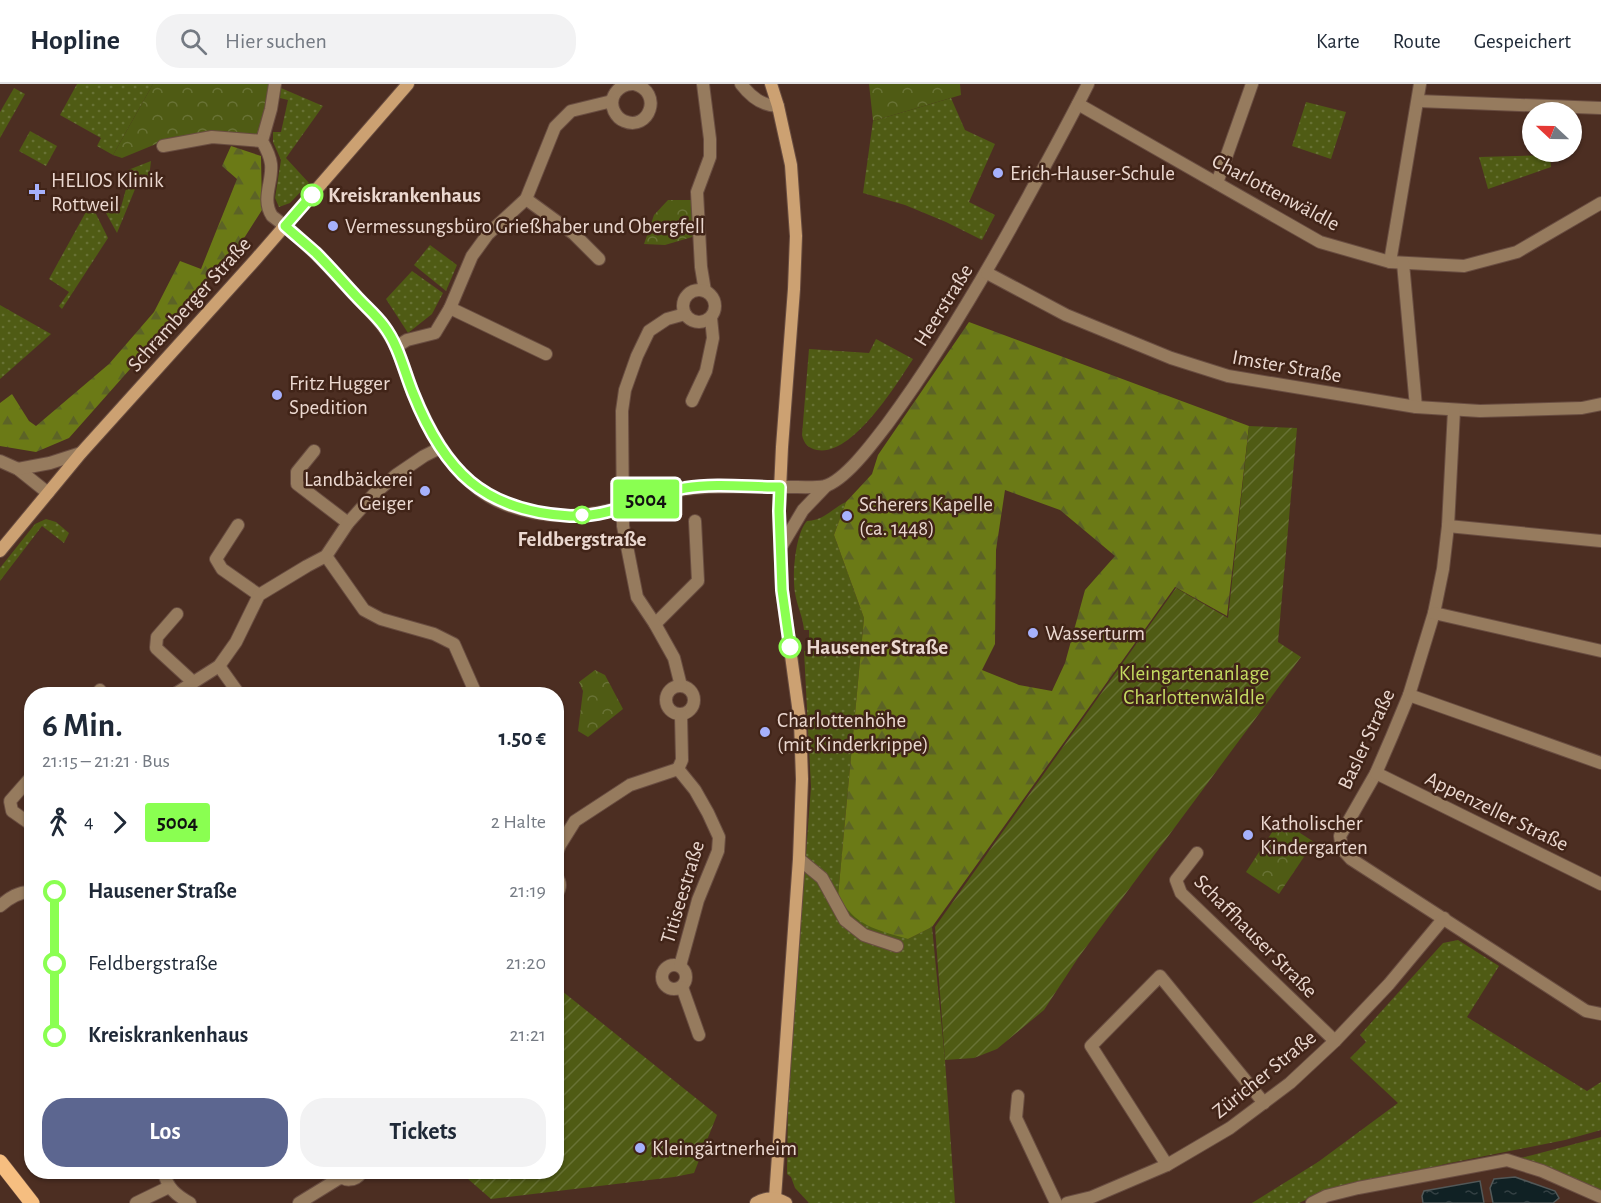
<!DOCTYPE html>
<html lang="de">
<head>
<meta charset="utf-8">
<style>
	:root { --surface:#fff; --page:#f2f2f3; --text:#1f2937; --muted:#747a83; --line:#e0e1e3; --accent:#5c6690 }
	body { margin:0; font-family:"Alegreya Sans",sans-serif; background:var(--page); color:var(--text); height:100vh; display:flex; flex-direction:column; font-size:22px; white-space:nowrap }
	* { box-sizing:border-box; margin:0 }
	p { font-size:20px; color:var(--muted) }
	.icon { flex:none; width:33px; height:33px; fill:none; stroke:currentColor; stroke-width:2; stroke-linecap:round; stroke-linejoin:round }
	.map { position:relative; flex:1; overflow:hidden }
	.drawer { position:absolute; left:24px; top:603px; width:540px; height:492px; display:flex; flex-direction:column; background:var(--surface); border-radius:24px; box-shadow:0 2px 4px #0004 }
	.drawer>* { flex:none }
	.badge { padding:0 12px; border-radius:4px; font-size:21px; line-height:39px }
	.needle { width:39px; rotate:292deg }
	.fabs { position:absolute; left:1522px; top:18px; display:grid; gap:12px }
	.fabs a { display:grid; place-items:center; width:60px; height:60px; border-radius:50%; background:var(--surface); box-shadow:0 2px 4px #0004; font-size:30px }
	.map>.badge { position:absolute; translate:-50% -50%; box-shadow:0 0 0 3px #fff }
	.legs { display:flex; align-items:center; gap:9px; height:66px; padding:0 18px; font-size:20px }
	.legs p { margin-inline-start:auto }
	.overview { display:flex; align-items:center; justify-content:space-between; height:102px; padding:0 18px }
	h1 { font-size:33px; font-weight:700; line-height:45px }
	.action { display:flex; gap:12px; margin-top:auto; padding:12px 18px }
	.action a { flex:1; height:69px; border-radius:24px; background:var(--accent); color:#fff; font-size:24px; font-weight:700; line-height:69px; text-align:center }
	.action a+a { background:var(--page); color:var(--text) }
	ul { padding:0 18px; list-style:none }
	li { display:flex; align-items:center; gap:21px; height:72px; font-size:22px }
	li i { display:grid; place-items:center; width:9px; height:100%; margin:0 8px; background:currentColor }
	li i::after { content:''; width:15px; height:15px; margin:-8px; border:4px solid; border-radius:50%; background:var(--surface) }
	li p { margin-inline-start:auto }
	li:first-child i { background:linear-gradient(#0000 50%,currentColor 0) }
	li:last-child i { background:linear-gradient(currentColor 50%,#0000 0) }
	header { display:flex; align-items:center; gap:36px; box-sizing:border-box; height:84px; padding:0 30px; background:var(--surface); border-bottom:2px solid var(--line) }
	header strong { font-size:28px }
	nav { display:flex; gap:33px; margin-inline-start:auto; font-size:21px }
	.search { width:420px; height:54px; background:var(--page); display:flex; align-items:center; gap:15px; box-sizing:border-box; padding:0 21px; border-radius:24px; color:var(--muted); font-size:22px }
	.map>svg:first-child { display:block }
	.grass { fill:url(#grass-dots) }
	.forest { fill:url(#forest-firs); fill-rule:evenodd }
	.park { fill:url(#park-crowns) }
	.garden { fill:url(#garden-furrows) }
	.water { fill:url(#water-ripples); stroke:#525858; stroke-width:1.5 }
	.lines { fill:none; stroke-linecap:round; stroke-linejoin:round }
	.street-casing { stroke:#694d41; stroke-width:14 }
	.secondary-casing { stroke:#694d41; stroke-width:14 }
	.primary-casing { stroke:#694d41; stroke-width:16 }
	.street { stroke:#967b5e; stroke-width:12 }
	.secondary { stroke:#cca172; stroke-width:12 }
	.primary { stroke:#f6be80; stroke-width:15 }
	.line-1-casing { stroke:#fff; stroke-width:14 }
	.line-1 { stroke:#8aff51; stroke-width:9 }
	.poi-dot { fill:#a6b1fc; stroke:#412418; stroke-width:2 }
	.stop-1-dot { fill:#fff; stroke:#8aff51; stroke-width:3 }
	.labels { text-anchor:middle; stroke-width:5; stroke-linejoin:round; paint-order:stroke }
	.poi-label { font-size:21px; fill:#ebd8d0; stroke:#412418; text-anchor:start }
	.street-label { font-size:21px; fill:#ebd8d0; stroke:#412418 }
	.stop-label { font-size:21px; font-weight:bold; fill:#ebd8d0; stroke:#412418; text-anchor:start }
	.park-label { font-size:21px; fill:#c4db61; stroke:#412418 }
</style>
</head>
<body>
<header>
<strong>Hopline</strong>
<div class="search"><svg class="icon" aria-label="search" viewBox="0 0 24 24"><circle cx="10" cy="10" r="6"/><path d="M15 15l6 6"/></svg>Hier suchen</div>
<nav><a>Karte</a><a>Route</a><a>Gespeichert</a></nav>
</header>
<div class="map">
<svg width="1601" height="1119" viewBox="0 0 1601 1119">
	<defs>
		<pattern id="grass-dots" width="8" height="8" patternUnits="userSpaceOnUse" patternTransform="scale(1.5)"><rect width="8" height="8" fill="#4f5b14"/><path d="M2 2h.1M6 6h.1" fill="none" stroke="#687235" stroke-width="1.8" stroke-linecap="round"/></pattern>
		<pattern id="forest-firs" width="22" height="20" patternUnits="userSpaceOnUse" patternTransform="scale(1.5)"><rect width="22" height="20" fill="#6b7a16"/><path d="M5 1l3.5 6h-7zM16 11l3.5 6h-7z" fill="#5c6326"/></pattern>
		<pattern id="park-crowns" width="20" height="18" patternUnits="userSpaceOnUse" patternTransform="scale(1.5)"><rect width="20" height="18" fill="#4f5b14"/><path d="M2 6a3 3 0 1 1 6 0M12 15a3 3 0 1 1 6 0" fill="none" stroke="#687235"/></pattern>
		<pattern id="garden-furrows" width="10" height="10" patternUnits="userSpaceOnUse" patternTransform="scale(1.5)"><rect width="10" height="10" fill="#4f5b14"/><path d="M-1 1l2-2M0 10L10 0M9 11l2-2" fill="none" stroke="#687235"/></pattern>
		<pattern id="water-ripples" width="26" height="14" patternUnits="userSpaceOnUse" patternTransform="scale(1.5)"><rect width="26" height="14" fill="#102124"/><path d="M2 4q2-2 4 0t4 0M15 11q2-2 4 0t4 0" fill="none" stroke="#334043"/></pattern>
	</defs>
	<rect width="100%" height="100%" fill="#4c2e22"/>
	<g class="grass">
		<polygon points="77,0 153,0 113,71 97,62 101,54 60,31"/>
		<polygon points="14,4 25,10 0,54 0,28"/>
		<polygon points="281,4 323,22 286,74 309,99 290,119 279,123 275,114 281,76 273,58 273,48 281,48 288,16 280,14"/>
		<polygon points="951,14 965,46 995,60 969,118 995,131 982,156 946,138 905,121 863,109 873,37"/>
		<polygon points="1306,18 1346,28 1331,75 1292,62"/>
		<polygon points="30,47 57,62 46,82 19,67"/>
		<polygon points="1550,71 1551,83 1488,105 1479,73"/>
		<polygon points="151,77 149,94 140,93 117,149 101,120 107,118 121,123 129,94 119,95 128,86"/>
		<polygon points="87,126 95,128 108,154 62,225 59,222 69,208 49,195"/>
		<polygon points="430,161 457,181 446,207 414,181"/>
		<polygon points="412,187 443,209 432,230 408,249 386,215"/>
		<polygon points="0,221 51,250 0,295"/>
		<path d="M876 255 913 275C896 301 852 373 817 366 808 364 804 360 802 351L809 265 869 269Z"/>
		<path d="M846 418 834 451 864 534 838 812 908 855 932 843 945 976 955 1119H809L795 1104 791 1093 787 1090 788 1008 811 703 804 567 809 566V546H804C803 533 797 522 795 509 792 492 795 450 807 437 825 436 831 425 846 418Z"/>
		<polygon points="46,435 56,438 69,449 64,459 42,442 0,497 0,484 35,440"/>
		<polygon points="1458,856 1499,882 1467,933 1587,1007 1601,998 1601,1046 1565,1056 1445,1080 1387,1096 1316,1111 1299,1119 1252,1119 1318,1078 1398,1019 1350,974 1366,958 1360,951 1443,859"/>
		<polygon points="1601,1053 1601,1111 1513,1076"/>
	</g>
	<g class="forest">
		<polygon points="231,62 261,72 262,126 239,162 69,354 36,368 0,362 0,319 12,310 29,337 36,342 109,280 154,228 180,177 201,185 237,95 222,82"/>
		<path d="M969 238 1249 342 1227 532 1175 503 932 843 908 855C877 846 855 842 838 812L864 534 834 451 846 418 872 390 878 371ZM1005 406 1060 426 1115 472 1085 506 1065 579 1052 607 1019 601 982 586 995 560 996 466Z"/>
	</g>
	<g class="park">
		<polygon points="153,0 271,0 259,55 209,50 173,53 122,74 113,71"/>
		<polygon points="869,0 960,0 961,11 873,37"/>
		<polygon points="668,116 692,116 699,151 665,161 644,160 654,131"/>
		<polygon points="595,586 605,591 623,625 588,653 578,647 583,607 579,598"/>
		<polygon points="1280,736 1314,758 1279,810 1246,788"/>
	</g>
	<g class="garden">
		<polygon points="1249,342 1297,344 1278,558 1301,573 1078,874 1044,926 997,965 974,974 945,976 935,843 1176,504 1228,534"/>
		<polygon points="557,903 717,1031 694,1089 674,1093 491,1115 460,1088 556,1088"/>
	</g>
	<g class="water">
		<polygon points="1515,1093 1555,1107 1559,1114 1553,1119 1493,1119 1490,1104 1494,1095"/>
		<polygon points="1480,1097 1484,1119 1423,1119 1422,1112 1424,1107"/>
	</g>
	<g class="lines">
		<g class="street-casing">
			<g id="street">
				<path d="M275 0 271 25 262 57C266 64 270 72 271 80 273 98 261 115 272 132 301 153 326 180 350 206 366 223 384 239 395 261 403 277 407 295 414 311 429 346 447 380 477 404 508 429 558 436 596 429 620 425 642 415 665 409 706 399 748 404 790 403 799 403 816 404 825 402 846 396 875 356 888 339 941 267 986 190 1029 111 1049 74 1069 38 1088 0"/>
				<path d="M632 0C618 1 608 13 614 27 616 31 619 35 624 37 649 48 664 8 634 0"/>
				<polyline points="703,0 710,55 710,73 697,108 701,183 705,207"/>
				<path d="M741 0C751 13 762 22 778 22"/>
				<polyline points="1418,17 1601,24"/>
				<polyline points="1078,20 1320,158 1390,178 1464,182 1517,168 1601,119"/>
				<polyline points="163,62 212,53 262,57"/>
				<polyline points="1217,99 1252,0"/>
				<polyline points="526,115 574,150 599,175"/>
				<polyline points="1390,178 1420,0"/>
				<polyline points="1403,179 1416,323"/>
				<polyline points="987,189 1066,231 1171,274 1228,292 1416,323 1480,327 1582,324 1601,320"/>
				<circle cx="699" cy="222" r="16"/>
				<polyline points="450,224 546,270"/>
				<polyline points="396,263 407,256 435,249 450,224 472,172 488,150 526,115 555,43 571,27 608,18 612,19"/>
				<polyline points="692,317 706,287 713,254 711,234"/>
				<polyline points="1454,326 1448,442 1443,485 1434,529 1409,611 1392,652 1376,689 1340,752 1342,765 1351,775 1586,927 1601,930"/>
				<polyline points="314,367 297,388 297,400 348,439"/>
				<polyline points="0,377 18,385 48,409"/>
				<polyline points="18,385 50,379 81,369"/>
				<polyline points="238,441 216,475 222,485 259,511"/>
				<polyline points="1448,442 1601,457"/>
				<polyline points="781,463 803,426 826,402"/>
				<polyline points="326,472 364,526 381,535 434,550 454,560 476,610"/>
				<polyline points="1434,529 1601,567"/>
				<polyline points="177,530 157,553 156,564 193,598"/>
				<polyline points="655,540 698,497 695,437"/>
				<polyline points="219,582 239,610"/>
				<circle cx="680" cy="616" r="14"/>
				<polyline points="681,602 674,574 655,540 637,513 623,442 622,327 625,306 637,272 649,247 667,235 685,230"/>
				<polyline points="97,610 100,606"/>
				<polyline points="175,610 219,582 236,558 259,511 307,482 326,472 348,439 374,410 396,391 424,372 440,364"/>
				<polyline points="1409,611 1601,679"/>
				<polyline points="1376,689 1601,800"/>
				<polyline points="32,692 10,717 12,727 32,741"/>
				<polyline points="1197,769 1176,796 1181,809 1335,957"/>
				<polyline points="556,771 560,761 575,737 630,701 678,685"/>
				<polyline points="799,775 822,794 845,836 864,851 897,862"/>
				<path d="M556 792C561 798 561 804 556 811"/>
				<path d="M0 822C9 814 19 807 32 808"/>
				<circle cx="674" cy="893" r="12"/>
				<polyline points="680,882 698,816 718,767 719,753 708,729 695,706 678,685 682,676 681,631"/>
				<polyline points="682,903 699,951"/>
				<polyline points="1018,1012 1016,1034 1056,1119"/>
				<polyline points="1167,1081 1091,962 1160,892 1264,1019"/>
				<path d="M164 1088C167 1104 176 1111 190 1119"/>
				<path d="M337 1089C344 1098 355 1098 362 1088"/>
				<polyline points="136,1119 169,1103"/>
				<polyline points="299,1119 338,1095 342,1094"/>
				<polyline points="1067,1119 1092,1113 1167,1081 1230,1044 1290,999 1335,957 1389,900 1444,834"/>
				<polyline points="1312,1119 1326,1112 1358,1104 1507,1076 1542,1087 1601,1113"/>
			</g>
		</g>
		<g class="secondary-casing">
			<g id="secondary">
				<polyline points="771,0 778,22 791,81 796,152 794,205 782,363 779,427 782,506 800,637 802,695 799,775 775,1114"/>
				<polyline points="0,467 81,369 256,175 408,0"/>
				<path d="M756 1119C766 1113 776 1113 786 1119"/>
			</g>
		</g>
		<g class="primary-casing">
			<polyline id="primary" points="0,1078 32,1119"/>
		</g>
		<use href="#street" class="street"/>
		<use href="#secondary" class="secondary"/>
		<use href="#primary" class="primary"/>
	</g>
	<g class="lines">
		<g class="line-1-casing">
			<path id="line-1" d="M312 111 285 142C295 151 306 160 316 169 330 183 343 198 356 212 365 222 376 231 384 242 399 262 404 287 413 309 444 387 483 427 570 432 609 434 647 412 685 404 715 399 749 403 780 403L779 427 782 506 790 563"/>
		</g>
		<use href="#line-1" class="line-1"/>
	</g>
	<g class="poi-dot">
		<circle cx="998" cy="89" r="6"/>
		<path d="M34 99h6v6h6v6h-6v6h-6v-6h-6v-6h6z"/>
		<circle cx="333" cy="142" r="6"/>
		<circle cx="277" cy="311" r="6"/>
		<circle cx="425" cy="407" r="6"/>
		<circle cx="847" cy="432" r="6"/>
		<circle cx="1033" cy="549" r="6"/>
		<circle cx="765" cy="648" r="6"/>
		<circle cx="1248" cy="751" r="6"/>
		<circle cx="640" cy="1064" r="6"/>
	</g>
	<g class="stop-1-dot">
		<circle cx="312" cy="111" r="10"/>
		<circle cx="582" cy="431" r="8"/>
		<circle cx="790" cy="563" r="10"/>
	</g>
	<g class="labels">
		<g class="poi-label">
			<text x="1010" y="96">Erich-Hauser-Schule</text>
			<text x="51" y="103">HELIOS Klinik<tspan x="51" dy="24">Rottweil</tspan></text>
			<text x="345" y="149">Vermessungsbüro Grießhaber und Obergfell</text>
			<text x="289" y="306">Fritz Hugger<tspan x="289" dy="24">Spedition</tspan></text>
			<text x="413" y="402" text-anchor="end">Landbäckerei<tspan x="413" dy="24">Geiger</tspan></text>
			<text x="859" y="427">Scherers Kapelle<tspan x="859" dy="24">(ca. 1448)</tspan></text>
			<text x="1045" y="556">Wasserturm</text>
			<text x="777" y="643">Charlottenhöhe<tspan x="777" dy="24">(mit Kinderkrippe)</tspan></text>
			<text x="1260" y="746">Katholischer<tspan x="1260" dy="24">Kindergarten</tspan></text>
			<text x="652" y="1071">Kleingärtnerheim</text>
		</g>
		<g class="street-label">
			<text transform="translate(1276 108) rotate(28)" y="7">Charlottenwäldle</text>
			<text transform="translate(189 220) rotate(-48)" y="7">Schramberger Straße</text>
			<text transform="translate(943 221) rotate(-58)" y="7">Heerstraße</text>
			<text transform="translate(1287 282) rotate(10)" y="7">Imster Straße</text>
			<text transform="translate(1366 655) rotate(-65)" y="7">Basler Straße</text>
			<text transform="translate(1497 727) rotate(26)" y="7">Appenzeller Straße</text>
			<text transform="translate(682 808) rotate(-73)" y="7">Titiseestraße</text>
			<text transform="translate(1256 852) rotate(45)" y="7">Schaffhauser Straße</text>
			<text transform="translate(1264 990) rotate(-39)" y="7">Züricher Straße</text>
		</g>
		<g class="stop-label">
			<text x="328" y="118">Kreiskrankenhaus</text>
			<text x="582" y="462" text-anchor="middle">Feldbergstraße</text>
			<text x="806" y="570">Hausener Straße</text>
		</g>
		<g class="park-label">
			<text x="1194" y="596">Kleingartenanlage<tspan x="1194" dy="24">Charlottenwäldle</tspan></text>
		</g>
	</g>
</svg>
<div class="fabs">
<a><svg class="needle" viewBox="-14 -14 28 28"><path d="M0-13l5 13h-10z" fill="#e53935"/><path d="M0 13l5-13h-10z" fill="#747a83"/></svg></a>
</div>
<b class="badge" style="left:646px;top:415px;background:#8aff51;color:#111">5004</b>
<section class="drawer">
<div class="overview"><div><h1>6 Min.</h1><p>21:15 – 21:21 · Bus</p></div><b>1.50 €</b></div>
<div class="legs"><svg class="icon" aria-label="walk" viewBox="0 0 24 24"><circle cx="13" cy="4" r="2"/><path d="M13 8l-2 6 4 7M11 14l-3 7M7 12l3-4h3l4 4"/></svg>4<svg class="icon" aria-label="forward" viewBox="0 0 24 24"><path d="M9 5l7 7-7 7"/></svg><b class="badge" style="background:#8aff51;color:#111">5004</b><p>2 Halte</p></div>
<ul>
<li><i style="color:#8aff51"></i><b>Hausener Straße</b><p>21:19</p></li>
<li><i style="color:#8aff51"></i><span>Feldbergstraße</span><p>21:20</p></li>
<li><i style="color:#8aff51"></i><b>Kreiskrankenhaus</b><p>21:21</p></li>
</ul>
<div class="action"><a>Los</a><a>Tickets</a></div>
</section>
</div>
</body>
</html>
